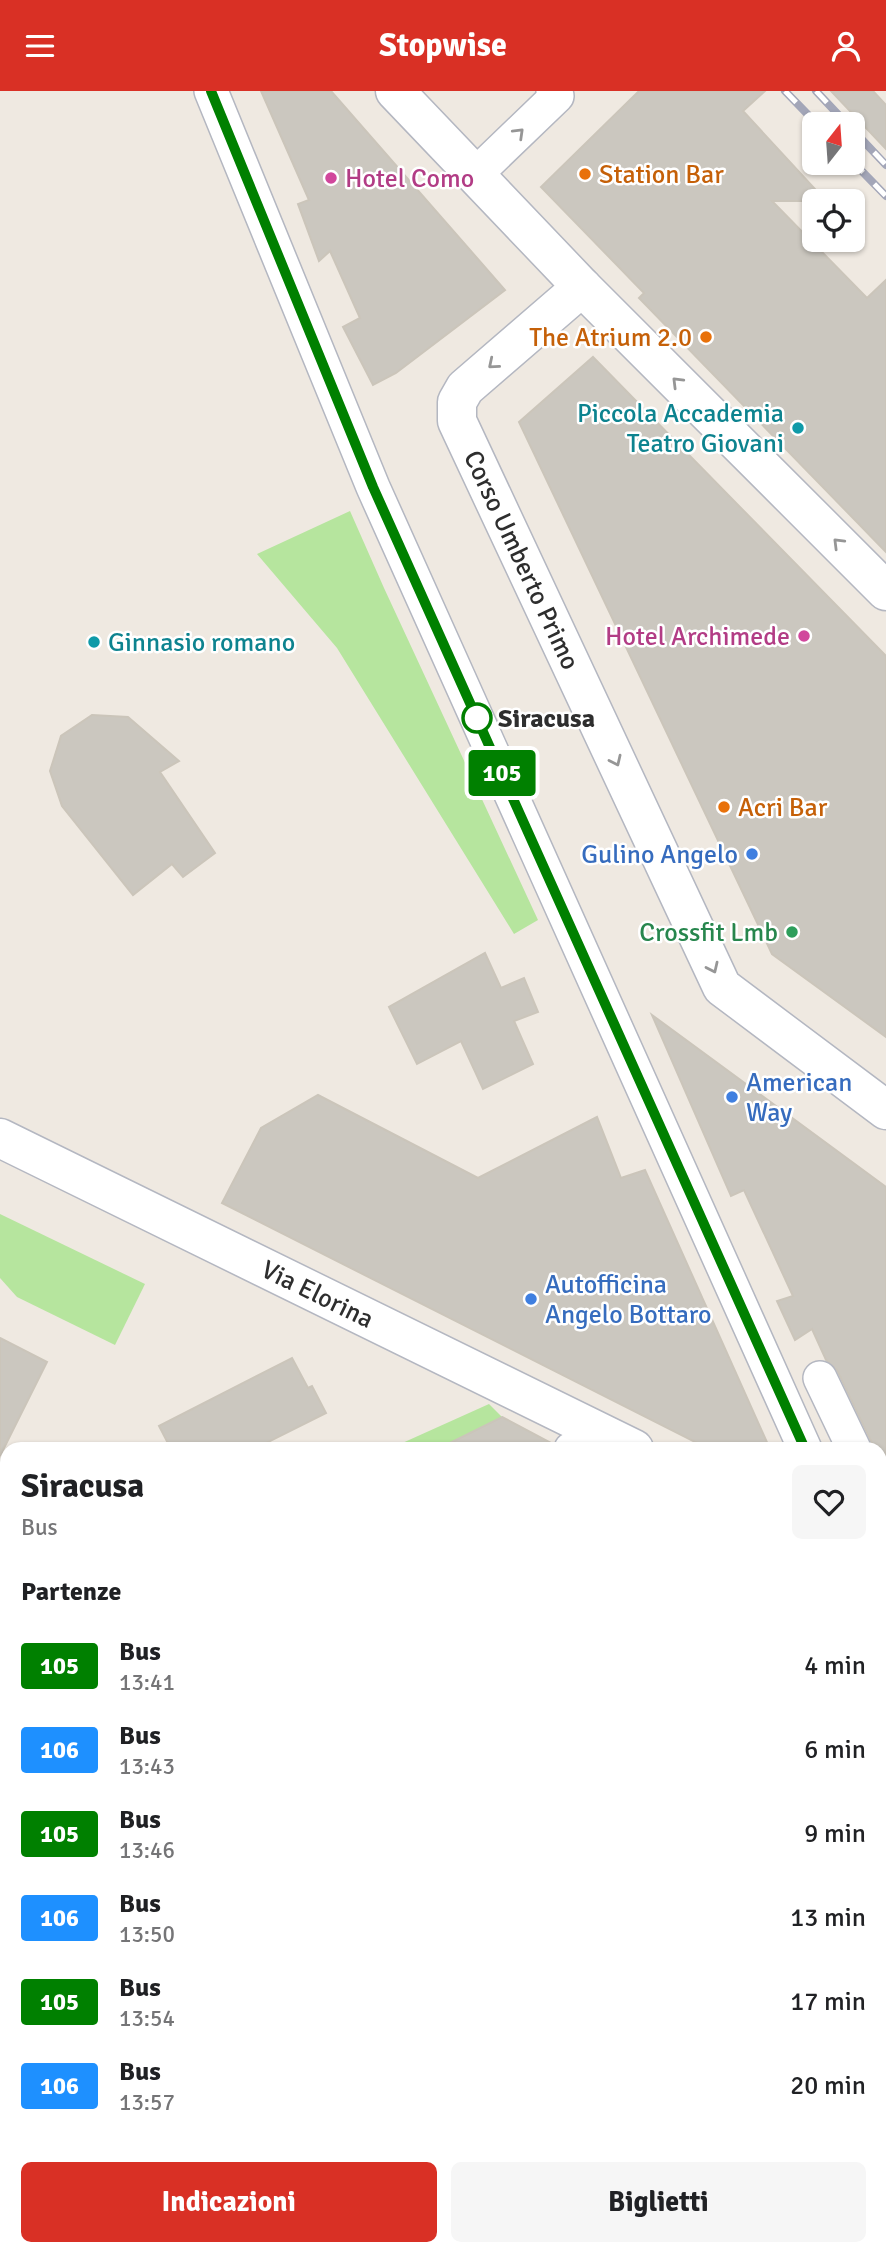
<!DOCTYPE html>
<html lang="it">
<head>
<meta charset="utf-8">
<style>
	:root { --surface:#fff; --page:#f6f6f6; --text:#202124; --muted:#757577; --accent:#d93025 }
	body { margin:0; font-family:Signika,sans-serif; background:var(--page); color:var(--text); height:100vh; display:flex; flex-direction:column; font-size:26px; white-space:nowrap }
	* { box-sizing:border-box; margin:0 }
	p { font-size:23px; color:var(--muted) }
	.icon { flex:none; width:38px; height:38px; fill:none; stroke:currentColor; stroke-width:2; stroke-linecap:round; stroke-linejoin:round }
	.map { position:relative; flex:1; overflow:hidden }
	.details { position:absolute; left:0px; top:1351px; width:887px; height:814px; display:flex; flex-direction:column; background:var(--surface); border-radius:21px 21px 0 0; box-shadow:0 2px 5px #0004 }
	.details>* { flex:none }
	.badge { padding:0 14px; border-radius:5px; font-size:24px; line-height:46px }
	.needle { width:46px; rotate:17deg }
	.fabs { position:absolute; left:802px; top:21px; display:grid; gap:14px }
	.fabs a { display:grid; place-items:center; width:63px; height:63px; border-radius:10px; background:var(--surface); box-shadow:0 2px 5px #0004; font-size:35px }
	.map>.badge { position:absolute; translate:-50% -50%; box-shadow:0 0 0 4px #fff }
	h2 { padding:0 21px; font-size:26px; line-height:63px }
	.round { display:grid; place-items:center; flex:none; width:74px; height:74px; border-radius:10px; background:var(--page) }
	.summary { display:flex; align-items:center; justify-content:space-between; height:119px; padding:0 21px }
	h1 { font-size:33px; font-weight:800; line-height:52px }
	.primary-button { display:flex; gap:14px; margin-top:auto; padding:14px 21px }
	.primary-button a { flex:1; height:80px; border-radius:10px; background:var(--accent); color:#fff; font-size:28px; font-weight:800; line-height:80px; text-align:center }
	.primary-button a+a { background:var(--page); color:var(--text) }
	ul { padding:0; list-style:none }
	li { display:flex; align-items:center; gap:21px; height:84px; padding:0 21px }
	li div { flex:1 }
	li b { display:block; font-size:26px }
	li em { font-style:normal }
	li .badge { min-width:77px; font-weight:700; text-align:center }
	header { display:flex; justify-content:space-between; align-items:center; height:91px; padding:0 21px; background:var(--accent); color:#fff; font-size:32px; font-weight:800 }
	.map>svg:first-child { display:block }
	.green { fill:#b6e59e }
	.building { fill:#cbc7bf; stroke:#cbc5ba; stroke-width:2 }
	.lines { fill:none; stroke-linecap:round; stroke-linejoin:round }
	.street-casing { stroke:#b4b7c1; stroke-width:36 }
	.secondary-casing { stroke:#b4b7c1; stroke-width:41 }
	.street { stroke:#fff; stroke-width:33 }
	.secondary { stroke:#fff; stroke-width:38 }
	.rail-casing { stroke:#a3a6b8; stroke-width:8 }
	.rail { stroke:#fff; stroke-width:5; stroke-dasharray:16; stroke-linecap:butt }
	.oneway { stroke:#969696 }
	.line-casing { stroke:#fff; stroke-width:16 }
	.line { stroke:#008000; stroke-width:10 }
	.food-dot { fill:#e8710a; stroke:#fff; stroke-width:2.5 }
	.hotel-dot { fill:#d1479c; stroke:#fff; stroke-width:2.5 }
	.culture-dot { fill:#0f9aa8; stroke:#fff; stroke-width:2.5 }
	.stop-dot { fill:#fff; stroke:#008000; stroke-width:3.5 }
	.shop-dot { fill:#3f7fe0; stroke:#fff; stroke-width:2.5 }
	.leisure-dot { fill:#2e9e5b; stroke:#fff; stroke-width:2.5 }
	.labels { text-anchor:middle; stroke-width:5; stroke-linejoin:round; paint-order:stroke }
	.food-label { font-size:26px; fill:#c56008; stroke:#fff; text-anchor:start }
	.hotel-label { font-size:26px; fill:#b23c85; stroke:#fff; text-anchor:start }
	.culture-label { font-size:26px; fill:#0d838f; stroke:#fff; text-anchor:end }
	.street-label { font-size:26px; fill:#2e2e2e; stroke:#fff }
	.stop-label { font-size:26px; font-weight:bold; fill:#2e2e2e; stroke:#fff; text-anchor:start }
	.shop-label { font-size:26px; fill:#366cbe; stroke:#fff; text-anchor:start }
	.leisure-label { font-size:26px; fill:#27864d; stroke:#fff; text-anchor:end }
</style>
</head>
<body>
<header><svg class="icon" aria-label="menu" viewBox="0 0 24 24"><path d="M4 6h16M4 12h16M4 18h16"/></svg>Stopwise<svg class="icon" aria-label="person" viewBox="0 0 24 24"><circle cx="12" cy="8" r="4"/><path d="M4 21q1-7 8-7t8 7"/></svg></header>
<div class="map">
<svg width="886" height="2164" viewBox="0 0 886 2164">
	<rect width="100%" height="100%" fill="#efe9e1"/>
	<g class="green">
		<polygon points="350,420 384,497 538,829 514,843 337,557 257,463"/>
		<polygon points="0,1123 145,1193 115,1254 17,1206 0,1187"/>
		<polygon points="489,1313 502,1326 438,1358 389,1358"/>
		<polygon points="507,2158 602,2158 611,2164 498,2164"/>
	</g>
	<g class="building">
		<polygon points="261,0 331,0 505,199 396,282 373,294 343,236 360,227 330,160 319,170 298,113 309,109"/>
		<polygon points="639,0 765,0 743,20 826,110 772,110 867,207 886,189 886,461 639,207 644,202 541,96"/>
		<polygon points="831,0 873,0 886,14 886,58"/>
		<polygon points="593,266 886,565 886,946 772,863 519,331"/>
		<polygon points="92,624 128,626 179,670 160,681 215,762 183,786 172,773 133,804 62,715 50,680 61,645"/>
		<polygon points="485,862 501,897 524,887 538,921 514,930 533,973 483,998 461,950 417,973 389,916"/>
		<polygon points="652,924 886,1096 886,1398 880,1386 880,1358 873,1358 871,1350 837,1279 826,1269 812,1238 795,1249 777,1210 793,1205 744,1099 731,1105"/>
		<polygon points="318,1004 478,1087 597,1026 621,1087 645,1079 770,1358 709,1358 222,1112 261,1037"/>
		<polygon points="0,1247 47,1271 0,1365"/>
		<polygon points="292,1267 308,1297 312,1295 326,1322 254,1358 171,1358 159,1335"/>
		<polygon points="502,1326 553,1353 552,1358 438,1358"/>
	</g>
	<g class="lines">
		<g class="street-casing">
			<g id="street">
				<polyline points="211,0 373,396 805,1358"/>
				<polyline points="475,84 557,5 553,0"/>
				<polyline points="820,1287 854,1358"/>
				<polyline points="571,1358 601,1342"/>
				<polyline points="880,1669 886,1675"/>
				<polyline points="0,2067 7,2072"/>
				<polyline points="880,2082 886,2083"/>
				<polyline points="124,2158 133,2164"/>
				<polyline points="645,2158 654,2164"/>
				<polyline points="402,2164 409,2158"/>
				<polyline points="821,2164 826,2158"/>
			</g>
		</g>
		<g class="secondary-casing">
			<g id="secondary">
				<polyline points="395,0 582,196 886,500"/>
				<path id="s1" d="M582 196 465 297 457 311V330L722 896 886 1019"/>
				<path id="s2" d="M0 1047 634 1358"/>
				<polyline points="880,1448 886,1455"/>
				<polyline points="880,1540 886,1535"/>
			</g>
		</g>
		<use href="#street" class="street"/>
		<use href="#secondary" class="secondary"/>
		<g class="rail-casing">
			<g id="rail">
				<polyline points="785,0 817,33"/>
				<polyline points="816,0 847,33"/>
				<polyline points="852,38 886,74"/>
				<polyline points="852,70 886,105"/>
			</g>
		</g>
		<use href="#rail" class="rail"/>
	</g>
	<defs><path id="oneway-chevron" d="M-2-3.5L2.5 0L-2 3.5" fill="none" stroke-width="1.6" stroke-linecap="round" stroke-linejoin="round" transform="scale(1.75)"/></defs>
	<g class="oneway">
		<use href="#oneway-chevron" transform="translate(519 42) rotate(-44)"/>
		<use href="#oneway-chevron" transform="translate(493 273) rotate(140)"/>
		<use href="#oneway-chevron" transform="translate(677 291) rotate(-135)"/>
		<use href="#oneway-chevron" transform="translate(838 452) rotate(-135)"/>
		<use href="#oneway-chevron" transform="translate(616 670) rotate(65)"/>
		<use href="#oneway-chevron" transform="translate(713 877) rotate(65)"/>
	</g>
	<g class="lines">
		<g class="line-casing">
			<polyline id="line" points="211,0 373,396 805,1358"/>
		</g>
		<use href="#line" class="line"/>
	</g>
	<g class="food-dot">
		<circle cx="585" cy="83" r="7"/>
		<circle cx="706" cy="246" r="7"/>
		<circle cx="724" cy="716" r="7"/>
	</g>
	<g class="hotel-dot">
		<circle cx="331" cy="87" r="7"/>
		<circle cx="804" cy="545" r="7"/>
	</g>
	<g class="culture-dot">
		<circle cx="798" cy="337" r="7"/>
		<circle cx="94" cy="551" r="7"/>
	</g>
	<circle class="stop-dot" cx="477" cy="627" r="14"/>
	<g class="shop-dot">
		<circle cx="752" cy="763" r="7"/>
		<circle cx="732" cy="1006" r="7"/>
		<circle cx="531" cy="1208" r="7"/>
	</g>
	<circle class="leisure-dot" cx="792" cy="841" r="7"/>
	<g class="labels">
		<g class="food-label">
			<text x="599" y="92">Station Bar</text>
			<text x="692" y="255" text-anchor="end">The Atrium 2.0</text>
			<text x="738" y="725">Acri Bar</text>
		</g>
		<g class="hotel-label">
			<text x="345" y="96">Hotel Como</text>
			<text x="790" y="554" text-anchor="end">Hotel Archimede</text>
		</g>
		<g class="culture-label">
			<text x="784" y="331">Piccola Accademia<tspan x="784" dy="30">Teatro Giovani</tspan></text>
			<text x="108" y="560" text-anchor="start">Ginnasio romano</text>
		</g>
		<g class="street-label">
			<text dy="9" stroke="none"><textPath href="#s1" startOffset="343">Corso Umberto Primo</textPath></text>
			<text dy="9" stroke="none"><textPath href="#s2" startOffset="354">Via Elorina</textPath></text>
		</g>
		<g class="stop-label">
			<text x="498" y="636">Siracusa</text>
		</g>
		<g class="shop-label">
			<text x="738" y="772" text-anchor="end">Gulino Angelo</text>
			<text x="746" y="1000">American<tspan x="746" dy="30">Way</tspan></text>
			<text x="545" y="1202">Autofficina<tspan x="545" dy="30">Angelo Bottaro</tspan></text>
		</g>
		<g class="leisure-label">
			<text x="778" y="850">Crossfit Lmb</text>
		</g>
	</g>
</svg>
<div class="fabs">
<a><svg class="needle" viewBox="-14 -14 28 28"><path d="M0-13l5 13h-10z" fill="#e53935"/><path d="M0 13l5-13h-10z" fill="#757577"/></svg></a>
<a><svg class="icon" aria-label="locate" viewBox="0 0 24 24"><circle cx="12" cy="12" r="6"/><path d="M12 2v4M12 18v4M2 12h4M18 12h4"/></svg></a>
</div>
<b class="badge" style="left:502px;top:682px;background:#008000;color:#fff">105</b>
<section class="details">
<div class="summary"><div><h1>Siracusa</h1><p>Bus</p></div><a class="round"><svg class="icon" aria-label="heart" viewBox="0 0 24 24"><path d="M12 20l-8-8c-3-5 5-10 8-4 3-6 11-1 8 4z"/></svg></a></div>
<h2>Partenze</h2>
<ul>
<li><span class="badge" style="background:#008000;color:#fff">105</span><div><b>Bus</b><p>13:41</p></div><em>4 min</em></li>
<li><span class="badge" style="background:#1e90ff;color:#fff">106</span><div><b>Bus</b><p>13:43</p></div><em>6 min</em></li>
<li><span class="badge" style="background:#008000;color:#fff">105</span><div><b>Bus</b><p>13:46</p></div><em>9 min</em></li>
<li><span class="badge" style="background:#1e90ff;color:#fff">106</span><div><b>Bus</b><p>13:50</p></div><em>13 min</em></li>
<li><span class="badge" style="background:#008000;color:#fff">105</span><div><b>Bus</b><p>13:54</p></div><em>17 min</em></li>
<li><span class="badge" style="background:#1e90ff;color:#fff">106</span><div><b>Bus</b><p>13:57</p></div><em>20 min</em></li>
</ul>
<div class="primary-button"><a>Indicazioni</a><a>Biglietti</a></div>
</section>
</div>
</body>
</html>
